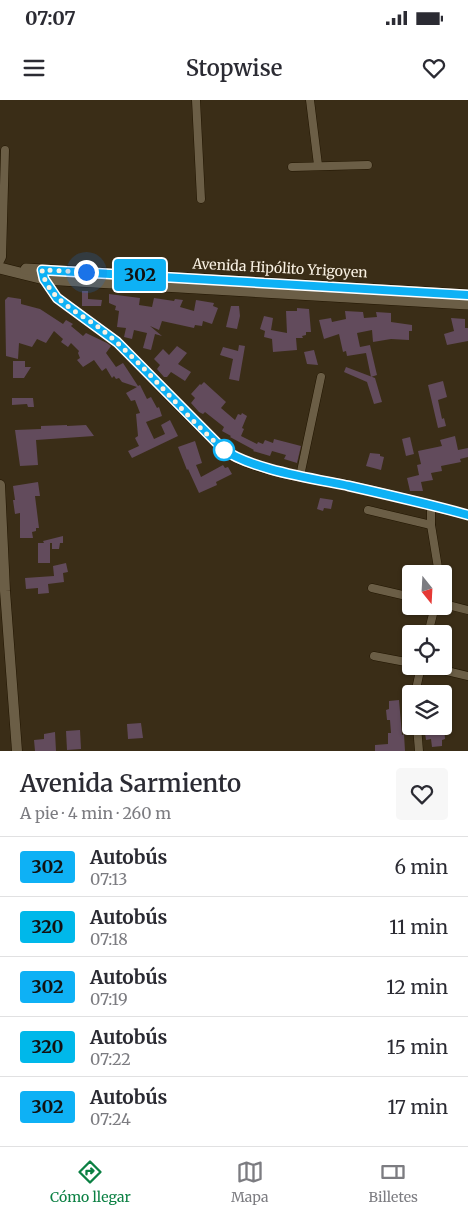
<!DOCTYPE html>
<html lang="es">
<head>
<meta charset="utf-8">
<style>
	:root { --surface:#fff; --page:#f7f7f7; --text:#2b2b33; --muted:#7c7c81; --line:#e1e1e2; --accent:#0b8043 }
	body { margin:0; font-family:Merriweather,serif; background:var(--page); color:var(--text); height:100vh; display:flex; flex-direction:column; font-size:19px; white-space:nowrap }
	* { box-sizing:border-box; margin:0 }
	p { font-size:16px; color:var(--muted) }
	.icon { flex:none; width:28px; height:28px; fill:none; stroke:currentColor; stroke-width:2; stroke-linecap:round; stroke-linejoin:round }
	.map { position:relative; height:651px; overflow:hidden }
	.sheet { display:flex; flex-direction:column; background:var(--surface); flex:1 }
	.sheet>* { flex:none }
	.badge { padding:0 10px; border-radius:4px; font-size:18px; line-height:32px }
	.needle { width:32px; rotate:162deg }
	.tools { position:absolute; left:402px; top:465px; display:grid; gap:10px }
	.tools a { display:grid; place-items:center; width:50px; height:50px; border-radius:5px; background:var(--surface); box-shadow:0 1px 4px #0004; font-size:25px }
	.you { position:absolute; width:25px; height:25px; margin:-12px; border:4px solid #fff; border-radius:50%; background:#1a73e8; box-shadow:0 0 0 8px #1a73e833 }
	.map>.badge { position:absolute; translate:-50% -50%; box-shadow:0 0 0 2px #fff }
	.round { display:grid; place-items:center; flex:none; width:52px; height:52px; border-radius:5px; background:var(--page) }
	.head { display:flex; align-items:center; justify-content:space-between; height:85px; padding:0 20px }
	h1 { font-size:24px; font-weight:600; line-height:38px }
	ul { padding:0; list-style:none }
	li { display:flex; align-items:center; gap:15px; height:60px; padding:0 20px; border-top:1px solid var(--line) }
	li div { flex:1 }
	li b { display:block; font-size:19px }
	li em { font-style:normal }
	li .badge { min-width:55px; font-weight:700; text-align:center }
	.status { display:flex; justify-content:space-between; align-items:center; height:35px; padding:0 25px; background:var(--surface); direction:ltr }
	.status svg { height:14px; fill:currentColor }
	header { display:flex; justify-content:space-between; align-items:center; height:65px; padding:0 20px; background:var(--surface); font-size:22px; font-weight:600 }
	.dock { display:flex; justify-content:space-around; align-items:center; height:70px; border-top:1px solid var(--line); background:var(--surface); font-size:14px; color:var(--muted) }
	.dock a { display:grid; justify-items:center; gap:2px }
	.dock .on { color:var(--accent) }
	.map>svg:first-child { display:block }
	.building { fill:#624b5c }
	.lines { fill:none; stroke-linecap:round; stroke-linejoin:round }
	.minor-casing { stroke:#211501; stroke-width:9 }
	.tertiary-casing { stroke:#211501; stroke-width:11 }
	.secondary-casing { stroke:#211501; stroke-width:12 }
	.minor { stroke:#6b5e46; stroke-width:8 }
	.tertiary { stroke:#6b5e46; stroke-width:10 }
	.secondary { stroke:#6b5e46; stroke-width:11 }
	.line-casing { stroke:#fff; stroke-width:11 }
	.line { stroke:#0eb1f5; stroke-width:8 }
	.walk { stroke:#f9f1e3; stroke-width:5; stroke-dasharray:0 9 }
	.stop-dot { fill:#fff; stroke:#0eb1f5; stroke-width:2.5 }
	.labels { text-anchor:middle; stroke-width:4; stroke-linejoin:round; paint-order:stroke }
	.street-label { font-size:14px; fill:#f9f1e3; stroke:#3a2d17 }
</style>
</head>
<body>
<div class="status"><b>07:07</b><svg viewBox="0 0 49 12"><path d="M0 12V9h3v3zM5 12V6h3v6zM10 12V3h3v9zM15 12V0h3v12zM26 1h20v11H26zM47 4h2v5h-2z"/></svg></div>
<header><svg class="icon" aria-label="menu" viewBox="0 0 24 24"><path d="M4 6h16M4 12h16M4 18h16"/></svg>Stopwise<svg class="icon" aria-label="heart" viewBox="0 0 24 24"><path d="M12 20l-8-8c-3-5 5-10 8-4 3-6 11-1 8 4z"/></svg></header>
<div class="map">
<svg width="468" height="651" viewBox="0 0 468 651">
	<rect width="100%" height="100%" fill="#3a2d17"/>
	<g class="building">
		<polygon points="82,191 88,191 88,199 102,200 101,206 82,206"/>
		<polygon points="109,194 140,198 139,205 152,207 154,198 174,201 175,199 183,200 180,207 194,211 196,200 214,203 213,206 218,208 212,224 203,221 202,226 195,225 194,228 162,221 159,230 150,226 162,236 155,234 151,250 143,248 147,233 134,230 132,239 124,237 126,228 117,227 119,211 115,210 116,206 109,203"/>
		<polygon points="8,197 21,199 21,204 40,209 63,224 66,220 73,224 71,226 83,236 86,233 107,243 111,246 106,253 116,267 123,263 138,286 140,285 147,299 151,297 157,308 159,307 162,316 146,322 154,339 165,334 161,325 170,320 178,336 132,358 128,351 139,346 135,338 138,336 136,314 140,313 135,300 131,301 126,293 137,287 122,282 119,278 116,279 114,276 112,278 106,268 102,271 94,260 83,267 77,260 80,258 78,253 79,251 71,243 68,247 61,242 63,239 54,231 46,243 37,239 32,247 19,243 18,259 6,256 5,200"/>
		<polygon points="231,206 239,206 240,216 237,229 226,227"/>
		<polygon points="297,208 309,209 311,232 306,232 306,235 302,236 303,238 296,238 297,250 273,252 272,239 264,237 265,231 260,229 264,216 273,218 271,230 287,233 286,211 297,211"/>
		<polygon points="345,211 363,212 364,218 377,217 376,212 391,213 391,222 412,225 412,231 409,231 409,240 391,239 373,242 372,230 357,233 360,247 370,245 377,275 371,277 366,253 347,256 346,251 343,252 339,234 324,239 319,220 331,218 332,222 346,219"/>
		<polygon points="451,218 465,219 465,228 468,228 468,241 447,245 444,234 454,231"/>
		<polygon points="239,245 245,246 239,281 229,279 233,259 220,255 223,247 238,251"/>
		<polygon points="177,246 187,253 178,264 191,272 185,281 171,272 167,277 164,277 157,269 160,265 154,259 163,249 169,255"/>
		<polygon points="314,250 318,265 307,264 304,252"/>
		<polygon points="13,261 25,261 25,267 31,267 24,278 13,278"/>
		<polygon points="346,267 375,278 382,302 374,304 367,282 344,272"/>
		<polygon points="443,281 447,297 438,300 442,319 444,318 446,326 438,328 428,285"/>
		<polygon points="204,282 226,302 221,308 235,320 238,314 241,315 242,313 247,316 242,328 244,329 241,336 257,344 258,342 263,344 265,340 273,343 274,339 301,346 297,363 284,359 286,355 272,351 270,356 253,351 254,350 230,337 231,336 222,331 224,327 205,312 203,314 199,312 191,303 195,298 191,294 200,284 201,285"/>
		<polygon points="12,298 33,298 34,307 28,307 27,304 12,305"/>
		<polygon points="67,325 67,326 86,325 94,336 36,340 38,365 20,366 15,330 41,329 41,326"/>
		<polygon points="455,336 458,350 468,348 468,357 460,359 461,362 441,366 442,371 431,373 433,380 421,382 423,391 410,391 407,378 419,375 417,365 421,364 418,351 442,346 440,340"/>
		<polygon points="410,337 414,354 406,356 402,339"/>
		<polygon points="195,341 202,363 196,365 201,377 223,365 225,368 228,367 232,374 216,382 217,385 199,393 188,369 187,370 178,347"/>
		<polygon points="370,353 380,354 380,356 384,357 381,370 366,366"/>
		<polygon points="38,382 40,396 35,396 39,428 36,428 36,431 32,432 33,438 20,438 20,413 15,414 13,400 15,400 13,386"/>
		<polygon points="320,398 333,400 331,409 324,408 323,411 317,409"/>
		<polygon points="63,436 63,443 60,443 59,449 52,449 52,443 57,443 44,443 43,441"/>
		<rect x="38" y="443" width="12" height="20"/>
		<polygon points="66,463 68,472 63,473 64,482 48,484 49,493 38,494 38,488 26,489 25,478 54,476 53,466"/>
		<polygon points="399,600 402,635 404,634 405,651 375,651 375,645 388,644 388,633 391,633 390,620 387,620 386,610 389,609 389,601"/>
		<polygon points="141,623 143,638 128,639 127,624"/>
		<polygon points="435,626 444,626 445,639 442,640 442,646 432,647 431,639 426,640 425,633 435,632"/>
		<polygon points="80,630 81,649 67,650 66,631"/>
		<polygon points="55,632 56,651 35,651 34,640 44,639 44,634"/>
	</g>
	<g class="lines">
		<g class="minor-casing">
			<g id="minor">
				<polyline points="196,0 201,99"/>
				<polyline points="310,0 318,65"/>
				<polyline points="292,67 368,65"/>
				<polyline points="0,161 2,157 5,50"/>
				<polyline points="300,376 321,277"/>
				<polyline points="431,404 431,425 439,474"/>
				<polyline points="368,410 431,425"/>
				<polyline points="372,488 411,497"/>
				<polyline points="444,504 468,510"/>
				<polyline points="428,534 435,506"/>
				<polyline points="374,556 411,563"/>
				<polyline points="426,566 468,576"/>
				<polyline points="415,594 421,566"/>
				<polyline points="417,626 419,651"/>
			</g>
		</g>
		<g class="tertiary-casing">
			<g id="tertiary">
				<path d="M43 173 44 179 57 198 117 242 222 349C247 369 313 379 346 385 387 394 427 404 468 415"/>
				<polyline points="0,385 5,491 17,651"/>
			</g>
		</g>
		<g class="secondary-casing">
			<g id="secondary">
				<polyline points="0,168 44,179 468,204"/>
				<polyline points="26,169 468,195"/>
			</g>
		</g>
		<use href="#minor" class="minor"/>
		<use href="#tertiary" class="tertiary"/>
		<use href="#secondary" class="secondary"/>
	</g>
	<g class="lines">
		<g class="line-casing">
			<path id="line" d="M468 195 42 170 44 179 57 198 117 242 222 348C247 369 316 379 349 386 389 395 429 404 468 415"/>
		</g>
		<use href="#line" class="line"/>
		<path class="walk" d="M86 172 42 170C47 198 76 211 97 226 144 262 179 311 224 350"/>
	</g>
	<circle class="stop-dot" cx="224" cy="350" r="10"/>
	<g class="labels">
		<g class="street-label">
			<text transform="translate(280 168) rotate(3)" y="5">Avenida Hipólito Yrigoyen</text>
		</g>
	</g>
</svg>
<div class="tools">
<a><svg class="needle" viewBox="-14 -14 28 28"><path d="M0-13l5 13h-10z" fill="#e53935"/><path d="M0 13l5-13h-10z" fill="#7c7c81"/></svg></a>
<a><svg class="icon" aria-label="locate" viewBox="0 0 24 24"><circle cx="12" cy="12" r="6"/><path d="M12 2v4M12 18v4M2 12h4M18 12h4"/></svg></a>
<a><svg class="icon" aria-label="layers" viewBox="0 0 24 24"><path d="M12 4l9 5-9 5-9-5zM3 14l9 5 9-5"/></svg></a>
</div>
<div class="you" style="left:86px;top:172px"></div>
<b class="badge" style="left:140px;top:175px;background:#0eb1f5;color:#111">302</b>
</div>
<section class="sheet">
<div class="head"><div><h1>Avenida Sarmiento</h1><p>A pie · 4 min · 260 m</p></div><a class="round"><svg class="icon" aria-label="heart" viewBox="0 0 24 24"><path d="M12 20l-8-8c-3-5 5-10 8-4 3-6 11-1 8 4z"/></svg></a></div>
<ul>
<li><span class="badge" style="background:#0eb1f5;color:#111">302</span><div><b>Autobús</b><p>07:13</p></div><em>6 min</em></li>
<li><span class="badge" style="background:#00b8ea;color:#111">320</span><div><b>Autobús</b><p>07:18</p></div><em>11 min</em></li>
<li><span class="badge" style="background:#0eb1f5;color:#111">302</span><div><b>Autobús</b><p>07:19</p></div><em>12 min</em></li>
<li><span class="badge" style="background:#00b8ea;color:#111">320</span><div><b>Autobús</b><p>07:22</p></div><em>15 min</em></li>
<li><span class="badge" style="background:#0eb1f5;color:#111">302</span><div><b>Autobús</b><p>07:24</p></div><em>17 min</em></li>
</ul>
</section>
<nav class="dock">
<a class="on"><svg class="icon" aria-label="directions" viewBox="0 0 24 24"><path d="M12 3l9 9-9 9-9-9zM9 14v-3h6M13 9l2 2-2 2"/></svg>Cómo llegar</a>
<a><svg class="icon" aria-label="map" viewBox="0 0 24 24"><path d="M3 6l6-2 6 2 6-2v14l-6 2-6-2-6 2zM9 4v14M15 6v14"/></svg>Mapa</a>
<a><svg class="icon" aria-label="tickets" viewBox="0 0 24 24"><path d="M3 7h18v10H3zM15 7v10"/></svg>Billetes</a>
</nav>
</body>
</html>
